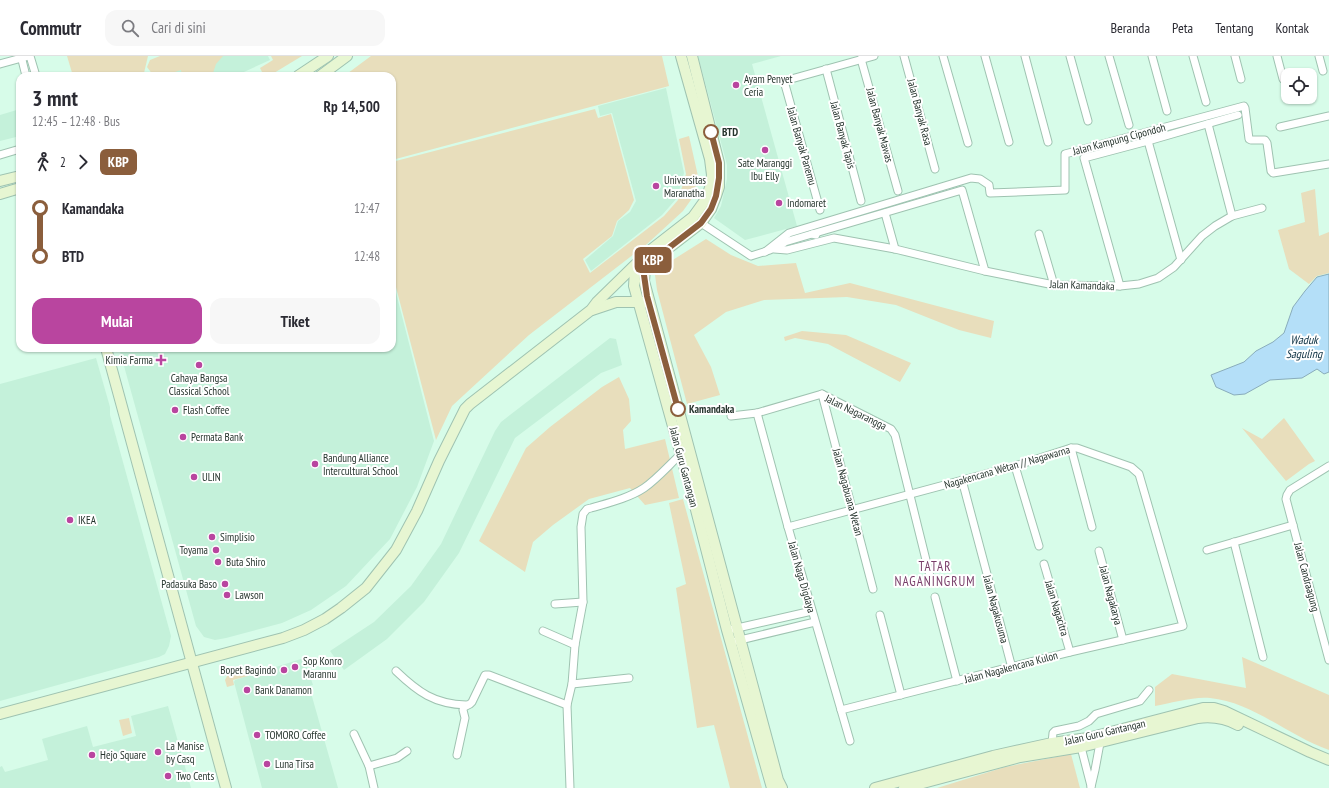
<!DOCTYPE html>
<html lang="id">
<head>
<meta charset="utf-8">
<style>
	:root { --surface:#fff; --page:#f7f7f7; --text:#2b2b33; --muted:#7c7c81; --line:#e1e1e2; --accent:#b9459f }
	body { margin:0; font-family:"PT Sans Narrow",sans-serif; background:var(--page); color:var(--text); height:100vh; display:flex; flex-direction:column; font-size:15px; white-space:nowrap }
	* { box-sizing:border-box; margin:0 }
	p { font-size:13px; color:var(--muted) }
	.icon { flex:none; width:22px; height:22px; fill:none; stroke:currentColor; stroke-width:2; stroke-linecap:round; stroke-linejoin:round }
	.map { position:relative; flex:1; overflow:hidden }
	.sheet { position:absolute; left:16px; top:16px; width:380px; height:280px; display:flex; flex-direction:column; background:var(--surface); border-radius:12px; box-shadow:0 1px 3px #0004 }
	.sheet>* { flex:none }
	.badge { padding:0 8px; border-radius:6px; font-size:14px; line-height:26px }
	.fabs { position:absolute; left:1281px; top:12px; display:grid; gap:8px }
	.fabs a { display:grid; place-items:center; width:36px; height:36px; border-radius:8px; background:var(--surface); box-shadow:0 1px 3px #0004; font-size:20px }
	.map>.badge { position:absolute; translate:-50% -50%; box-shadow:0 0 0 2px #fff }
	.legs { display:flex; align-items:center; gap:6px; height:44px; padding:0 16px; font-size:13px }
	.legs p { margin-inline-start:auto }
	.head { display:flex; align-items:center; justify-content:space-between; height:68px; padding:0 16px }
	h1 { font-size:22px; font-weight:700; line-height:30px }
	.cta { display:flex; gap:8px; margin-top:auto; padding:8px 16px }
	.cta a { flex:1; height:46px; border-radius:12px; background:var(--accent); color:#fff; font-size:16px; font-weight:700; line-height:46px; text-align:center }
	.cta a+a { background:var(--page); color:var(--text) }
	ul { padding:0 16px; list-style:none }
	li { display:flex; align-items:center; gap:14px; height:48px; font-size:15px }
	li i { display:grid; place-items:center; width:6px; height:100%; margin:0 5px; background:currentColor }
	li i::after { content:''; width:10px; height:10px; margin:-5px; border:3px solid; border-radius:50%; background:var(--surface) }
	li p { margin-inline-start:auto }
	li:first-child i { background:linear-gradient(#0000 50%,currentColor 0) }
	li:last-child i { background:linear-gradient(currentColor 50%,#0000 0) }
	header { display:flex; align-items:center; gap:24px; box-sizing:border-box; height:56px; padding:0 20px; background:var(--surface); border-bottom:1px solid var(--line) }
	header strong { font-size:19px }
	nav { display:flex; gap:22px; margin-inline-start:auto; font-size:14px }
	.search { width:280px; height:36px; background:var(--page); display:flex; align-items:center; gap:10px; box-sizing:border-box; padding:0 14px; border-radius:12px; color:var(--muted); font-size:15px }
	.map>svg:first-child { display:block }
	.built { fill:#c4f1da }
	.green { fill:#e8debc }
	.water { fill:#b4dff8; stroke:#89acbb }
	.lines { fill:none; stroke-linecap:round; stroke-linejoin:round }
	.street-casing { stroke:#9fc3b1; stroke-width:9 }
	.secondary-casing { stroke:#9fc3b1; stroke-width:12 }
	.street { stroke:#fff; stroke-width:7 }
	.secondary { stroke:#e7f6d2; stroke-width:10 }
	.line-1-casing { stroke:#fff; stroke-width:9 }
	.line-1 { stroke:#8b5e3c; stroke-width:6 }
	.poi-dot { fill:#b9459f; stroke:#fff; stroke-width:1.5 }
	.stop-1-dot { fill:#fff; stroke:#8b5e3c; stroke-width:2 }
	.labels { text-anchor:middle; stroke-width:4; stroke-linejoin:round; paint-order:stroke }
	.poi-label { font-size:11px; fill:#26342d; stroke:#fff; text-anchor:start }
	.street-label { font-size:11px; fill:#26342d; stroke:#fff }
	.stop-label { font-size:11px; font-weight:bold; fill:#26342d; stroke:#fff; text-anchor:start }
	.water-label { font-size:12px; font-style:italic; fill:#0e3244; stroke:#fff }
	.quarter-label { font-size:13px; letter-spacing:1px; fill:#783d69; stroke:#fff }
</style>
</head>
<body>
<header>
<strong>Commutr</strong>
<div class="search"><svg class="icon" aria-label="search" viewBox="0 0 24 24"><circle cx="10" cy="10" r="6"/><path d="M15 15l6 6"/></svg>Cari di sini</div>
<nav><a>Beranda</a><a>Peta</a><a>Tentang</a><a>Kontak</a></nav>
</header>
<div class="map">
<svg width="1329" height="732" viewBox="0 0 1329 732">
	<rect width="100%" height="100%" fill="#d7fce9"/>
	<g class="built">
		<polygon points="194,0 268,0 270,4 235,20 168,20 165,14"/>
		<polygon points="698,0 781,0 752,8 797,170 745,184 714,162 721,150 727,123 727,109"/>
		<polygon points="666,32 684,117 677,142 662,159 591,215 585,204 613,180 618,165 630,156 636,145 612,57 600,60 598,50"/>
		<polygon points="20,53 20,80 0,85 0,59"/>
		<polygon points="392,221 434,385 417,431 390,483 346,530 311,554 282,567 226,582 215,584 204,581 196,570 119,292 392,292"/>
		<polygon points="610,282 616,283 622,309 601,317 515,382 459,497 424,546 387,583 344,614 330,595 374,566 411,530 441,488 495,375 501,366"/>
		<polygon points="96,302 110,351 110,359 171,580 169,590 165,598 159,601 0,645 0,328"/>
		<polygon points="304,602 313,629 309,630 338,732 262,732 234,626 235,624"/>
		<polygon points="168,650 191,732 0,732 0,711 2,710 5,716 48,704 42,683 87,670 93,691 136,680 131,660"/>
	</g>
	<g class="green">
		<polygon points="67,0 148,0 144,17 131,20 73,20"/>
		<polygon points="160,0 223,0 216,8 212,20 182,20 181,14 169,18 153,19 147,11 150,4"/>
		<polygon points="271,0 302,0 269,20 264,20 260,12 273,4"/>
		<polygon points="371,0 662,0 669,30 392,104 392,20 344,20"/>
		<polygon points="595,53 598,62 611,58 634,144 629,154 617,165 612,180 583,203 590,217 664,160 678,144 686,118 679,83 689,80 698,120 693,141 683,155 647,188 529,279 452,350 436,384 392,216 392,106"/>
		<polygon points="1315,133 1319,180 1329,176 1329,217 1317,220 1309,228 1289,213 1278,174 1305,166 1301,137"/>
		<polygon points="706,183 731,199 758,210 796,207 805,237 850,227 994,265 991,282 959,274 896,249 847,241 764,244 726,256 694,279 711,311 720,339 687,348 657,234 655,219 660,212"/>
		<polygon points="802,275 846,279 911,307 900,326 828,288 795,282 785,285 784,281"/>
		<polygon points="619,321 629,343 631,365 623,374 625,393 665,383 679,442 645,449 630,432 589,443 553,469 533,486 525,516 479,485 526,392 550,371 602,331"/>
		<polygon points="1284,362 1315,405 1309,408 1286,425 1242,372 1262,383"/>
		<polygon points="683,443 762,732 730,732 714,669 697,672 676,532 686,528 669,447"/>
		<path d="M1242 601 1329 639V694C1288 680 1253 646 1210 642 1196 640 1170 647 1155 650V631L1172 618 1246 632Z"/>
		<polygon points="247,613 248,620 233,624 234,629 227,631 225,624 228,618"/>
		<polygon points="129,662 132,677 123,680 119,664"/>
		<polygon points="1071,698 1080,732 937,732 1005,711"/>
	</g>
	<polygon class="water" points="1329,218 1329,316 1324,318 1317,313 1302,322 1270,324 1245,338 1234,339 1216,331 1211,319 1244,306 1256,295 1273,286 1284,277 1293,251 1305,235 1317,221"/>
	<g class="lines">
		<g class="street-casing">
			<g id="street">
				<polyline points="21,0 26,20"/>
				<polyline points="30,0 36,20"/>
				<polyline points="904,0 935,113"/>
				<polyline points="943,0 968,87"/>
				<polyline points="985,0 1009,86"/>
				<polyline points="1025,0 1048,86"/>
				<polyline points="1070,0 1088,65"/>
				<polyline points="1109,0 1129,69"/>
				<polyline points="1152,0 1167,55"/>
				<polyline points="1193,0 1206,46"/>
				<polyline points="1235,0 1241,23"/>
				<polyline points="1277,0 1283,23"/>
				<polyline points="1319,0 1323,15"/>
				<polyline points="861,3 898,135"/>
				<polyline points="0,8 29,0"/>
				<polyline points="826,13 861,145"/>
				<polyline points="1208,68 1232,160"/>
				<polyline points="1280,71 1329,60"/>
				<polyline points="1148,85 1181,204"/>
				<polyline points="0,99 20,93"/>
				<polyline points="820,154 784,25 874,0"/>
				<polyline points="885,157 895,193"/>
				<polyline points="701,167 751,200 770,194"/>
				<polyline points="812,178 962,134 985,215"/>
				<polyline points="1039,178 1054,229"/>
				<polyline points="779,190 785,186 812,178 816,179"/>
				<polyline points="774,193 787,194 834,182 895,193 985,215 1054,229 1120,230 1139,228 1158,222 1174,211 1202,180 1215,170 1232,160 1262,152"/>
				<polyline points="765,196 789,177 971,122 980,123 989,129 990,137 1065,134 1065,98 1244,50 1245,52 1249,83 1251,84 1265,84 1267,87 1271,115 1273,117 1329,108"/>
				<polyline points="1120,230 1084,102 1148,85 1238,59"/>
				<polyline points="822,338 873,533"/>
				<polyline points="757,357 788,471 850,685"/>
				<polyline points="731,360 757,357 822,338 891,373 895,379 930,520"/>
				<polyline points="1071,392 1092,471"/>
				<polyline points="1015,410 1039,490"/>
				<polyline points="1329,410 1290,434 1287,439 1286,443 1329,604"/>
				<polyline points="962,424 1012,612"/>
				<polyline points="788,471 1015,410 1071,392 1077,392 1131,411 1139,418 1183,570 1070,596 841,654"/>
				<polyline points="1234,486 1263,601"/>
				<polyline points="1207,494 1293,469"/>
				<polyline points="1099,495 1123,584"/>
				<polyline points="1044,508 1070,596"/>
				<polyline points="935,541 957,625"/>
				<polyline points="555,548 583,546"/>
				<polyline points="880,559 901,639"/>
				<polyline points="733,573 812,555"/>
				<polyline points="543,575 575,589"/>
				<polyline points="736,585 815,566"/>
				<path d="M396 615C418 636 434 648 466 649"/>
				<polyline points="572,628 629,622"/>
				<polyline points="354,678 369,710 374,732"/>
				<polyline points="1052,687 1053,677 1055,675 1079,670 1089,665 1096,658 1140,645 1149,634"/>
				<polyline points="1081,691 1091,730"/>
				<polyline points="457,699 465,662 463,654 464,651 470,648 472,646 485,619 489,619 567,649"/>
				<polyline points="369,710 397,702 407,695"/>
				<polyline points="1091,731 1095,714 1100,687"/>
				<path d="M570 732 567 649 572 628 575 589 583 546 581 471 583 458 587 453 591 452C608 447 629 442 644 432 657 423 669 409 681 398"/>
			</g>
		</g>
		<g class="secondary-casing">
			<g id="secondary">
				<polyline points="681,0 710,103 712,119 711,129 706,143 693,161 643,200 635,214 634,230 694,446 727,574 772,732"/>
				<polyline points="692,0 719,107 719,131 716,140 711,153 701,167 653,204 645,214 644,225 778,724 782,732"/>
				<polyline points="298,20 328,0"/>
				<polyline points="320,20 347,0"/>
				<polyline points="0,125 20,120"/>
				<polyline points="0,138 20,132"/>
				<polyline points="592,254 616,246 645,246"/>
				<polyline points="106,292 226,732"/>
				<polyline points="0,658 283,582 304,574 325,563 341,552 366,532 396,494 417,455 439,405 465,353 470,348 591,254 597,246 638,206"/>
				<polyline points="875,732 993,700 1052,687 1088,682 1203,652 1214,652 1224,655 1310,696 1329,704"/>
				<path d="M904 732 1020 701 1081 691 1198 662C1213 660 1225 662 1238 669"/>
			</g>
		</g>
		<use href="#street" class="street"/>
		<use href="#secondary" class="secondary"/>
	</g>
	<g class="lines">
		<g class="line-1-casing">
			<polyline id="line-1" points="678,353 647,240 644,219 645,214 653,204 701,167 711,153 716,140 719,122 719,107 711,76"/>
		</g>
		<use href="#line-1" class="line-1"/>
	</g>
	<g class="poi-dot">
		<circle cx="736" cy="29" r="4"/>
		<circle cx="765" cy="94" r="4"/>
		<circle cx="656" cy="130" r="4"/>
		<circle cx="779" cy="147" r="4"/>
		<path d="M159 298h4v4h4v4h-4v4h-4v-4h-4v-4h4z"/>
		<circle cx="199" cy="309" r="4"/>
		<circle cx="175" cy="354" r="4"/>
		<circle cx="183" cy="381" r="4"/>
		<circle cx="315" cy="408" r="4"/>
		<circle cx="194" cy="421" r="4"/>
		<circle cx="70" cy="464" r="4"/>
		<circle cx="212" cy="481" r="4"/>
		<circle cx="216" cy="494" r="4"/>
		<circle cx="218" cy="506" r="4"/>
		<circle cx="225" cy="528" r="4"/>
		<circle cx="227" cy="539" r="4"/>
		<circle cx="295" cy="611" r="4"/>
		<circle cx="284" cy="614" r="4"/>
		<circle cx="247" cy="634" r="4"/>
		<circle cx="257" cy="679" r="4"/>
		<circle cx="158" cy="696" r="4"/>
		<circle cx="92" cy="699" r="4"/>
		<circle cx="267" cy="708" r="4"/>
		<circle cx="168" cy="720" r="4"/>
	</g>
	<g class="stop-1-dot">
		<circle cx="711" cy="76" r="7"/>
		<circle cx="678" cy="353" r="7"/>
	</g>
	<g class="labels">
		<g class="poi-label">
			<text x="744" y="27">Ayam Penyet<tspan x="744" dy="13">Ceria</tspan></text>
			<text x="765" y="111" text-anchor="middle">Sate Maranggi<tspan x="765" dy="13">Ibu Elly</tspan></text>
			<text x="664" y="128">Universitas<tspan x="664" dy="13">Maranatha</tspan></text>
			<text x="787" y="151">Indomaret</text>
			<text x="153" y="308" text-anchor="end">Kimia Farma</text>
			<text x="199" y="326" text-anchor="middle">Cahaya Bangsa<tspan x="199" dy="13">Classical School</tspan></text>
			<text x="183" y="358">Flash Coffee</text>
			<text x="191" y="385">Permata Bank</text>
			<text x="323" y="406">Bandung Alliance<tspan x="323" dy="13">Intercultural School</tspan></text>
			<text x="202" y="425">ULIN</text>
			<text x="78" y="468">IKEA</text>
			<text x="220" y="485">Simplisio</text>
			<text x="208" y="498" text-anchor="end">Toyama</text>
			<text x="226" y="510">Buta Shiro</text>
			<text x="217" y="532" text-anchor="end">Padasuka Baso</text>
			<text x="235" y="543">Lawson</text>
			<text x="303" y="609">Sop Konro<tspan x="303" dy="13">Marannu</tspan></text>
			<text x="276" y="618" text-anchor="end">Bopet Bagindo</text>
			<text x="255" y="638">Bank Danamon</text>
			<text x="265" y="683">TOMORO Coffee</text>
			<text x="166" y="694">La Manise<tspan x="166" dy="13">by Casq</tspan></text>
			<text x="100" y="703">Hejo Square</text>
			<text x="275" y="712">Luna Tirsa</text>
			<text x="176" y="724">Two Cents</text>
		</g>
		<g class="street-label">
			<text transform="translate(920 56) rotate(75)" y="4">Jalan Banyak Rasa</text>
			<text transform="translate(880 69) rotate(75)" y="4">Jalan Banyak Mawas</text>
			<text transform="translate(843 79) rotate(75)" y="4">Jalan Banyak Tapis</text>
			<text transform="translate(1119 83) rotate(-15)" y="4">Jalan Kampung Cipondoh</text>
			<text transform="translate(802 90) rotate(74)" y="4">Jalan Banyak Panemu</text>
			<text transform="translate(1082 229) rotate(2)" y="4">Jalan Kamandaka</text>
			<text transform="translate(856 356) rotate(26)" y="4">Jalan Nagarangga</text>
			<text transform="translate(684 411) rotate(75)" y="4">Jalan Guru Gantangan</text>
			<text transform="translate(1007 411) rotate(-16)" y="4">Nagakencana Wétan // Nagawarna</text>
			<text transform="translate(848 436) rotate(75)" y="4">Jalan Nagabuana Wetan</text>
			<text transform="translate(802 521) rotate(74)" y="4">Jalan Naga Digdaya</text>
			<text transform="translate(1307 521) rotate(75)" y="4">Jalan Candraagung</text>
			<text transform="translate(1111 539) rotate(75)" y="4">Jalan Nagakarya</text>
			<text transform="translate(1057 552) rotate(73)" y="4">Jalan Nagacitra</text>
			<text transform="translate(996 553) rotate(75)" y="4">Jalan Nagakusuma</text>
			<text transform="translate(1011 611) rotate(-15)" y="4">Jalan Nagakencana Kulon</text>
			<text transform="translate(1105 676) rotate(-13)" y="4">Jalan Guru Gantangan</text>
		</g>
		<g class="stop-label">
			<text x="722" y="80">BTD</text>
			<text x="689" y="357">Kamandaka</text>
		</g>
		<g class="water-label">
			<text x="1304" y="288">Waduk<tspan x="1304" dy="14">Saguling</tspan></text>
		</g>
		<g class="quarter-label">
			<text x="935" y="515">TATAR<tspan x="935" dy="15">NAGANINGRUM</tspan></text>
		</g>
	</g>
</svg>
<div class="fabs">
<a><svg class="icon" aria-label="locate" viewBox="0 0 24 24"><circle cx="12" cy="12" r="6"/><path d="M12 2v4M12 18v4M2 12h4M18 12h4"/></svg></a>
</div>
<b class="badge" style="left:653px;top:204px;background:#8b5e3c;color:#fff">KBP</b>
<section class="sheet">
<div class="head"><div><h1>3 mnt</h1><p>12:45 – 12:48 · Bus</p></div><b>Rp 14,500</b></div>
<div class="legs"><svg class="icon" aria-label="walk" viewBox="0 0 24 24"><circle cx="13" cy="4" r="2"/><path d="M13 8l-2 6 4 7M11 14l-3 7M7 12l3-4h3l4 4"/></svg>2<svg class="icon" aria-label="forward" viewBox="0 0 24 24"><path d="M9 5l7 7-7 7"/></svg><b class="badge" style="background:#8b5e3c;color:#fff">KBP</b></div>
<ul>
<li><i style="color:#8b5e3c"></i><b>Kamandaka</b><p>12:47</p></li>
<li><i style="color:#8b5e3c"></i><b>BTD</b><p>12:48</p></li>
</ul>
<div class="cta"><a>Mulai</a><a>Tiket</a></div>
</section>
</div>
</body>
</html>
